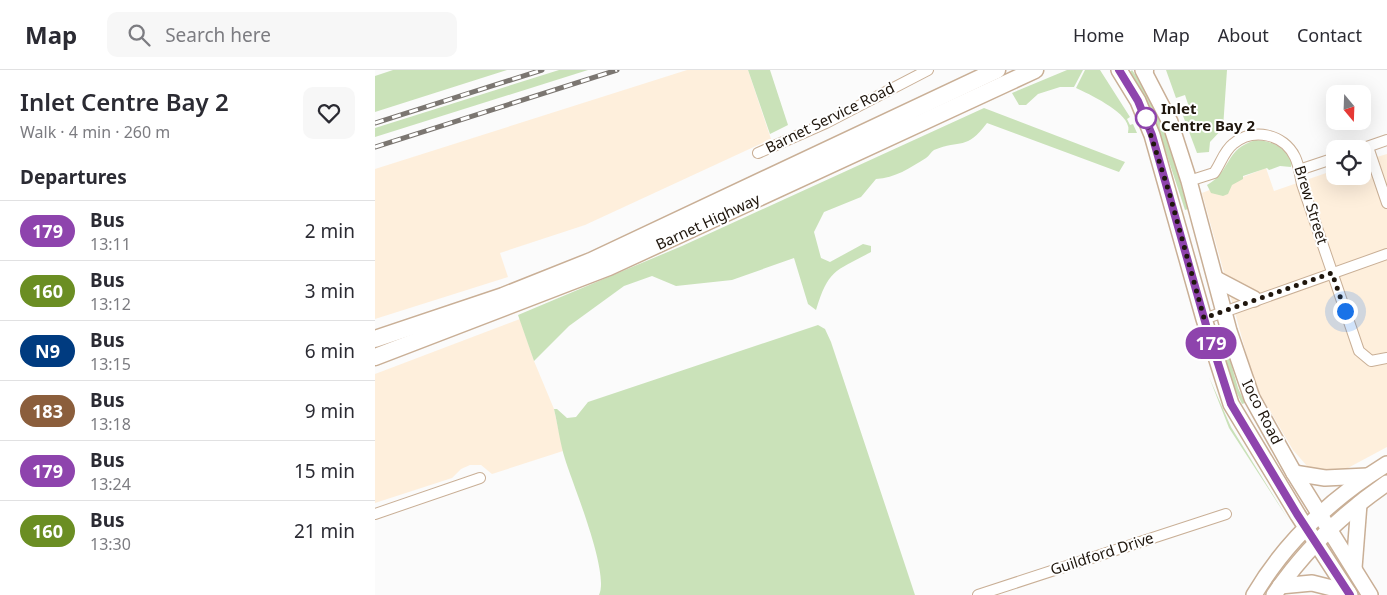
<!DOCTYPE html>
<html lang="en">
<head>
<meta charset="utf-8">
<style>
	:root { --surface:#fff; --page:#f7f7f7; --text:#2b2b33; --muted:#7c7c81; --line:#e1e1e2 }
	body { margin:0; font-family:"Noto Sans",sans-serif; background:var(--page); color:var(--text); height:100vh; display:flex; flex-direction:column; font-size:19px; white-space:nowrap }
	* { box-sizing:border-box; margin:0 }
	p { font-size:16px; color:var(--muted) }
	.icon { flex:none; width:28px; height:28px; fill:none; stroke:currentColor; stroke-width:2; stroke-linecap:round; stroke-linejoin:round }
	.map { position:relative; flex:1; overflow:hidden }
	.side { display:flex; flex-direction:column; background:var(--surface); width:375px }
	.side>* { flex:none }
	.badge { padding:0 10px; border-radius:16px; font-size:18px; line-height:32px }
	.needle { width:32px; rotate:161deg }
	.tools { position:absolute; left:951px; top:15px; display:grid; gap:10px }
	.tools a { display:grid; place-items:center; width:45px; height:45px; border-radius:10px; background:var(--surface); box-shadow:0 5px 20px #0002; font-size:25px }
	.you { position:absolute; width:25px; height:25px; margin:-12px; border:4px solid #fff; border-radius:50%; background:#1a73e8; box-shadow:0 0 0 8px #1a73e833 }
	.map>.badge { position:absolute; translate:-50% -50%; box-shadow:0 0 0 2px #fff }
	h2 { padding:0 20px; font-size:19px; line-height:45px }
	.round { display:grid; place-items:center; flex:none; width:52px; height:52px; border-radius:10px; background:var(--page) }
	.headline { display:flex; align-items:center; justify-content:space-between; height:85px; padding:0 20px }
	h1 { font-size:24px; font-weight:600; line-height:38px }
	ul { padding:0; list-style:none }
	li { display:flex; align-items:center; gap:15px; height:60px; padding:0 20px; border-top:1px solid var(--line) }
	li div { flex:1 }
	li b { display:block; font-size:19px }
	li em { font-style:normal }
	li .badge { min-width:55px; font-weight:700; text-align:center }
	header { display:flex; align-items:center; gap:30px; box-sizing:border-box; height:70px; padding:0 25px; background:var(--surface); border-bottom:1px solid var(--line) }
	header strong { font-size:24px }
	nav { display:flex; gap:28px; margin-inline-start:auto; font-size:18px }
	.search { width:350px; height:45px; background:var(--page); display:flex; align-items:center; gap:12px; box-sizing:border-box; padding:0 18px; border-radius:10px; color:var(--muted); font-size:19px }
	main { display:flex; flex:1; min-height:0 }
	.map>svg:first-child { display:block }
	.commercial { fill:#feefdc }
	.green { fill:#cae2b9 }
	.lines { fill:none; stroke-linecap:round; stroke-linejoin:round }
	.minor-casing { stroke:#c9af96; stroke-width:12 }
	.secondary-casing { stroke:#c9af96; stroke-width:18 }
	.primary-casing { stroke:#c9af96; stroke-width:19 }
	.minor { stroke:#fff; stroke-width:10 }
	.secondary { stroke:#fff; stroke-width:15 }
	.primary { stroke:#fff; stroke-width:16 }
	.rail-casing { stroke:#7b7671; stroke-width:5 }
	.rail { stroke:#fff; stroke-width:3; stroke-dasharray:9; stroke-linecap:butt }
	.line-casing { stroke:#fff; stroke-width:11 }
	.line { stroke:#8e44ad; stroke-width:8 }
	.walk { stroke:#1f160d; stroke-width:5; stroke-dasharray:0 9 }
	.stop-dot { fill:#fff; stroke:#8e44ad; stroke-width:2.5 }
	.labels { text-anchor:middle; stroke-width:4; stroke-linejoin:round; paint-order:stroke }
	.stop-label { font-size:15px; font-weight:bold; fill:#1f160d; stroke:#fff; text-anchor:start }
	.street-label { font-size:15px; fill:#1f160d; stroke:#fff }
</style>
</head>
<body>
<header>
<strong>Map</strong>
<div class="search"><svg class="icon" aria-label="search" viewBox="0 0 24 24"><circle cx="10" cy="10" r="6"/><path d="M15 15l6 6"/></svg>Search here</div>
<nav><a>Home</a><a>Map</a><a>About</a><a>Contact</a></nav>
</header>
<main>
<section class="side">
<div class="headline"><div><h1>Inlet Centre Bay 2</h1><p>Walk · 4 min · 260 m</p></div><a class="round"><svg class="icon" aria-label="heart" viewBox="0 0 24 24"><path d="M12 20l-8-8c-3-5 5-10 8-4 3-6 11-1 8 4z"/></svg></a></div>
<h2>Departures</h2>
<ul>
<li><span class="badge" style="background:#8e44ad;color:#fff">179</span><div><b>Bus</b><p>13:11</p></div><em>2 min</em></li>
<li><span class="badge" style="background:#6b8e23;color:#fff">160</span><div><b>Bus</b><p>13:12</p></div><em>3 min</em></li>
<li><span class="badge" style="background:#003b80;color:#fff">N9</span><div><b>Bus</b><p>13:15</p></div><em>6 min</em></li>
<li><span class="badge" style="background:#8b5e3c;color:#fff">183</span><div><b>Bus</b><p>13:18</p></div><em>9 min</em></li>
<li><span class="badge" style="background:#8e44ad;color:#fff">179</span><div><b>Bus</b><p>13:24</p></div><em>15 min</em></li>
<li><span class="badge" style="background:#6b8e23;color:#fff">160</span><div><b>Bus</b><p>13:30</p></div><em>21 min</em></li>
</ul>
</section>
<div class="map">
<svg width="1012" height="525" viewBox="0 0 1012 525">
	<rect width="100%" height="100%" fill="#fbfbfb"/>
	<g class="commercial">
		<polygon points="312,0 373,0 396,69 210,155 125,183 133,207 0,249 0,99"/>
		<polygon points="1012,84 1012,377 971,399 947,401 932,396 918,380 885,324 875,297 827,123 891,98 899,121 960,100 960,106 988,106 988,91"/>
		<polygon points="145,249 159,291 179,339 188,381 117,404 106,395 95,395 86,399 77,408 0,433 0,304"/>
	</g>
	<g class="green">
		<polygon points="18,0 132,0 0,42 0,6"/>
		<polygon points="184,0 213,0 0,67 0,58"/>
		<polygon points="373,0 395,0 413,55 395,64"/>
		<polygon points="692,0 708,0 699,17 685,17 663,24 651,35 644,35 637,23"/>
		<path d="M710 0H725L755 47 752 49 755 55 758 54 762 63H753C753 61 754 58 753 56 750 41 714 24 701 18Z"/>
		<path d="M757 0C787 43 799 89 813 139L810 140 778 43 755 2Z"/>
		<polygon points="791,0 852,0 848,58 835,72 834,82 822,83 807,43 814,37 810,25 801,28"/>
		<path d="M609 38 750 92 744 102 612 53C591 81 586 69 559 80 556 82 554 86 551 88 535 98 520 108 501 109L486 127 449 142 439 162 446 188 455 192 488 174 496 176V182C460 202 454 198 441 240L433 234 419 188 357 210 301 216 277 206 249 216 194 256 159 291 143 245 307 176Z"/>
		<path d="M881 70C898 71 910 77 917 93L916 97 905 96 894 100 892 98 868 106V109L857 115 853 124 848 126 836 123 832 115C857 101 849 79 881 70Z"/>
		<path d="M443 255 450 259 456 272 540 525H224C235 503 198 415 190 389 185 373 183 356 179 339H182L192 348 201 347 213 332Z"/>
		<polygon points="849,269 863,318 870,333 867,334 853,304 843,271"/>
		<polygon points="834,307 856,357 913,449 854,358"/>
	</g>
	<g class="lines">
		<g class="minor-casing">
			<g id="minor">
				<polyline points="993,77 1012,133"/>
				<polyline points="986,79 1012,70"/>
				<polyline points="383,83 451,53 553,0"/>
				<polyline points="924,100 960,88"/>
				<path d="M814 111 839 103C846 93 849 81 858 74 878 57 909 64 920 87 924 95 925 105 927 114L984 281 996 291 1012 288"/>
				<polyline points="829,249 1012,184"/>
				<polyline points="0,444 105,408"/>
				<polyline points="603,525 851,444"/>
			</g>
		</g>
		<g class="secondary-casing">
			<g id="secondary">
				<polyline points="744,0 763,31 777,65 829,249 856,334 923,445 975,525"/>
				<polyline points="768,0 795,52 814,111 854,261 877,328 919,403 995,525"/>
				<polyline points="841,209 879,229"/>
				<polyline points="919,403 950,408 992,406"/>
				<polyline points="979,498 984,434"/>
				<polyline points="905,516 937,513 973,522"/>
				<path d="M879 525C912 469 957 428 1012 394"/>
				<path d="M899 525C930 479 967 444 1012 413"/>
			</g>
		</g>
		<g class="primary-casing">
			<g id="primary">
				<polyline points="770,0 770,1"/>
				<polyline points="0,269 128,226 216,191 622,0"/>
				<polyline points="0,287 234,197 660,0"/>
			</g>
		</g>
		<use href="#minor" class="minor"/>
		<use href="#secondary" class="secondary"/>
		<use href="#primary" class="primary"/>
		<g class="rail-casing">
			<g id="rail">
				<polyline points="0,53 167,0"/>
				<polyline points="0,77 242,0"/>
			</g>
		</g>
		<use href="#rail" class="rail"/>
	</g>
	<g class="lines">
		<g class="line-casing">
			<polyline id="line" points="744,0 763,31 777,65 833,262 856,334 922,444 975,525"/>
		</g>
		<use href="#line" class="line"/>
		<polyline class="walk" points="771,48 769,44 794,122 829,248 957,203 970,241"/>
	</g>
	<circle class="stop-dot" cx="771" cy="48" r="10"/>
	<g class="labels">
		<g class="stop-label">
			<text x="786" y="44">Inlet<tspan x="786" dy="17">Centre Bay 2</tspan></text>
		</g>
		<g class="street-label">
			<text transform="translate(455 48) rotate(-26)" y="5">Barnet Service Road</text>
			<text transform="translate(936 135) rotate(73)" y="5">Brew Street</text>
			<text transform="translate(333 152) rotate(-25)" y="5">Barnet Highway</text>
			<text transform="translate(887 342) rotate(63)" y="5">Ioco Road</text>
			<text transform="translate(727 484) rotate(-18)" y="5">Guildford Drive</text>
		</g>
	</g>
</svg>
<div class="tools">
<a><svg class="needle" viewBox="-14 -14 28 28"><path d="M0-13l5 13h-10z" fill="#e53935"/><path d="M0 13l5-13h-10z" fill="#7c7c81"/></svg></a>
<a><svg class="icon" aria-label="locate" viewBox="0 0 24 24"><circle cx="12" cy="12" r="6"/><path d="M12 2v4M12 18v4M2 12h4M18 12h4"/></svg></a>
</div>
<div class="you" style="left:970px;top:241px"></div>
<b class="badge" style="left:836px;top:273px;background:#8e44ad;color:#fff">179</b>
</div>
</main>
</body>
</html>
